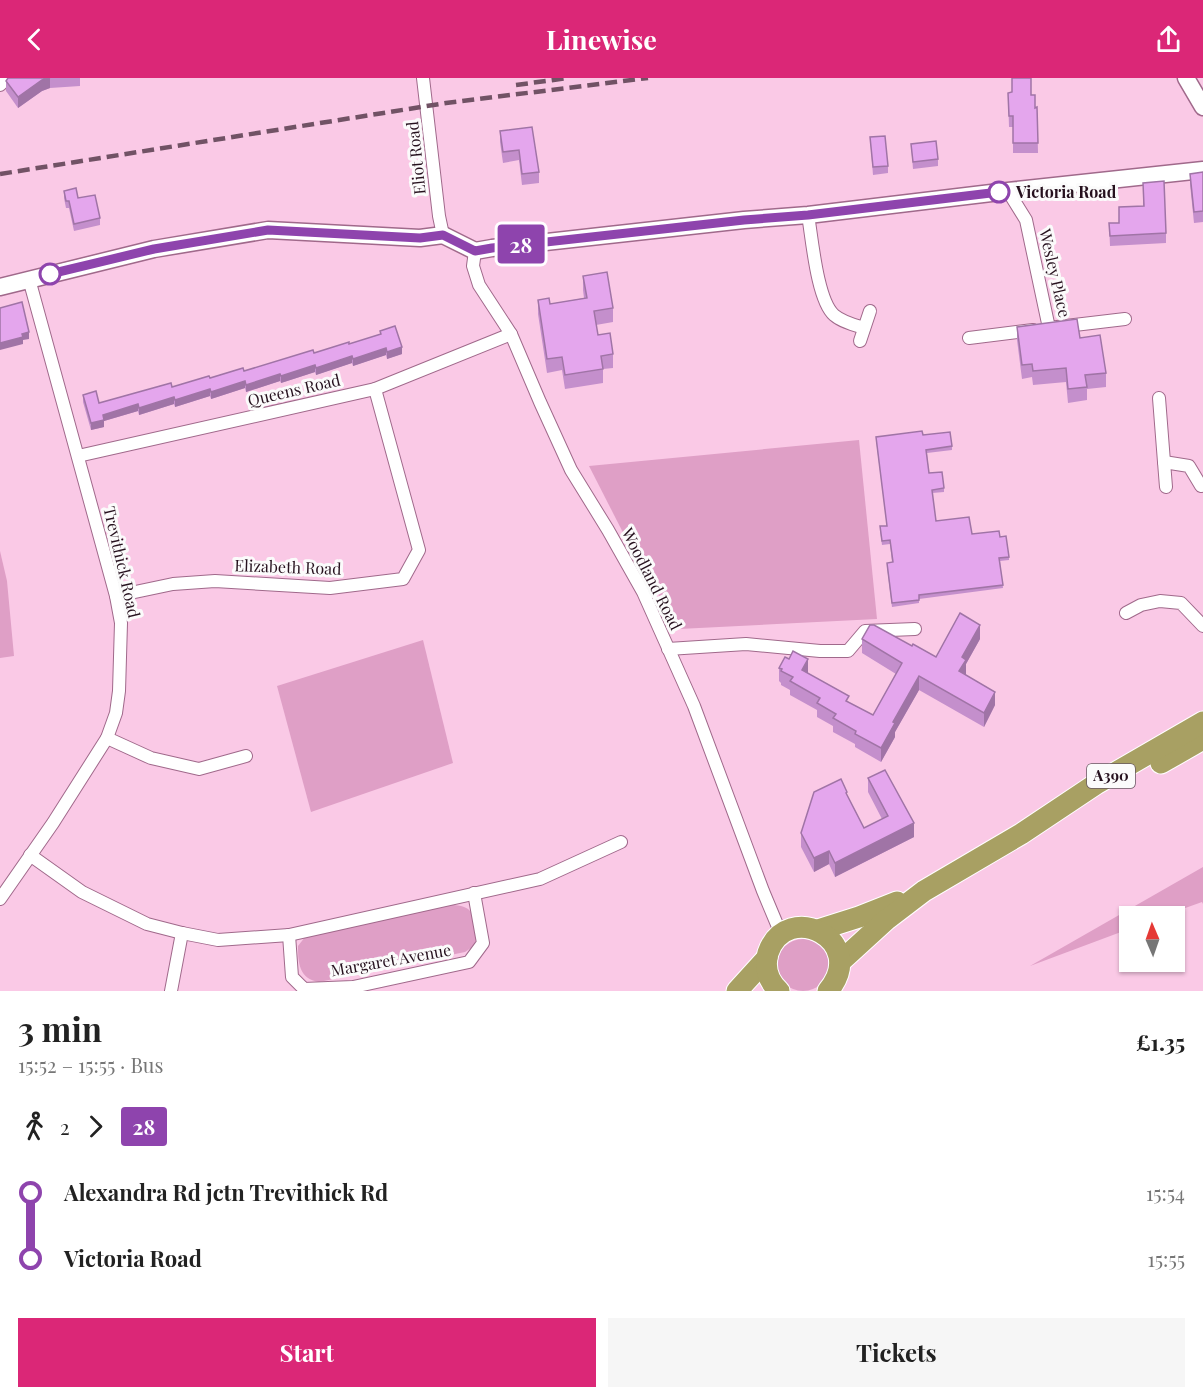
<!DOCTYPE html>
<html lang="en">
<head>
<meta charset="utf-8">
<style>
	:root { --surface:#fff; --page:#f6f6f6; --text:#222; --muted:#767676; --accent:#db2777 }
	body { margin:0; font-family:"Playfair Display",serif; background:var(--page); color:var(--text); height:100vh; display:flex; flex-direction:column; font-size:22px; white-space:nowrap }
	* { box-sizing:border-box; margin:0 }
	p { font-size:20px; color:var(--muted) }
	.icon { flex:none; width:33px; height:33px; fill:none; stroke:currentColor; stroke-width:2; stroke-linecap:round; stroke-linejoin:round }
	.map { position:relative; height:913px; overflow:hidden }
	.details { display:flex; flex-direction:column; background:var(--surface); flex:1 }
	.details>* { flex:none }
	.badge { padding:0 12px; border-radius:4px; font-size:21px; line-height:39px }
	.needle { width:39px; rotate:358deg }
	.buttons { position:absolute; left:1119px; top:828px; display:grid; gap:12px }
	.buttons a { display:grid; place-items:center; width:66px; height:66px; border-radius:0px; background:var(--surface); box-shadow:0 2px 4px #0004; font-size:30px }
	.map>.badge { position:absolute; translate:-50% -50%; box-shadow:0 0 0 3px #fff }
	.legs { display:flex; align-items:center; gap:9px; height:66px; padding:0 18px; font-size:20px }
	.legs p { margin-inline-start:auto }
	.overview { display:flex; align-items:center; justify-content:space-between; height:102px; padding:0 18px }
	h1 { font-size:33px; font-weight:700; line-height:45px }
	.action { display:flex; gap:12px; margin-top:auto; padding:12px 18px }
	.action a { flex:1; height:69px; border-radius:0px; background:var(--accent); color:#fff; font-size:24px; font-weight:700; line-height:69px; text-align:center }
	.action a+a { background:var(--page); color:var(--text) }
	ul { padding:0 18px; list-style:none }
	li { display:flex; align-items:center; gap:21px; height:66px; font-size:22px }
	li i { display:grid; place-items:center; width:9px; height:100%; margin:0 8px; background:currentColor }
	li i::after { content:''; width:15px; height:15px; margin:-8px; border:4px solid; border-radius:50%; background:var(--surface) }
	li p { margin-inline-start:auto }
	li:first-child i { background:linear-gradient(#0000 50%,currentColor 0) }
	li:last-child i { background:linear-gradient(currentColor 50%,#0000 0) }
	header { display:flex; justify-content:space-between; align-items:center; height:78px; padding:0 18px; background:var(--accent); color:#fff; font-size:27px; font-weight:700 }
	.map>svg:first-child { display:block }
	.green { fill:#df9fc6 }
	.lines { fill:none; stroke-linecap:round; stroke-linejoin:round }
	.minor-casing { stroke:#a0698b; stroke-width:14 }
	.tertiary-casing { stroke:#a0698b; stroke-width:19 }
	.trunk-casing { stroke:#fff; stroke-width:23 }
	.minor { stroke:#fff; stroke-width:12 }
	.tertiary { stroke:#fff; stroke-width:16 }
	.trunk { stroke:#a8a063; stroke-width:21 }
	.rail { stroke:#715265; stroke-width:4.5; stroke-dasharray:12 6; stroke-linecap:butt }
	.wall { fill:#c48fcc }
	.shaded-wall { fill:#a074a6 }
	.building { fill:#e4a6ed; stroke:#a074a6; stroke-width:1.5 }
	.line-1-casing { stroke:#fff; stroke-width:14 }
	.line-1 { stroke:#8e44ad; stroke-width:9 }
	.stop-1-dot { fill:#fff; stroke:#8e44ad; stroke-width:3 }
	.labels { text-anchor:middle; stroke-width:6; stroke-linejoin:round; paint-order:stroke }
	.shield { fill:#fbfbfb; stroke:#665760; stroke-width:1.5 }
	.shield-label { font-size:15px; font-weight:bold; fill:#26111e }
	.street-label { font-size:16px; fill:#26111e; stroke:#fbfbfb }
	.stop-label { font-size:16px; font-weight:bold; fill:#26111e; stroke:#fbfbfb; text-anchor:start }
</style>
</head>
<body>
<header><svg class="icon" aria-label="back" viewBox="0 0 24 24"><path d="M15 5l-7 7 7 7"/></svg>Linewise<svg class="icon" aria-label="share" viewBox="0 0 24 24"><path d="M12 15V3M7 8l5-5 5 5M5 13v7h14v-7"/></svg></header>
<div class="map">
<svg width="1203" height="913" viewBox="0 0 1203 913">
	<rect width="100%" height="100%" fill="#fac9e6"/>
	<g class="green">
		<polygon points="859,362 877,541 679,551 636,480 589,388"/>
		<polygon points="0,473 7,503 14,578 0,580"/>
		<polygon points="423,562 453,685 311,734 277,608"/>
		<polygon points="1203,789 1203,826 1202,824 1163,838 1130,838 1129,851 1030,888"/>
		<path d="M449 827C455 827 462 827 468 831 477 838 480 858 473 868 471 870 468 872 465 874L319 904C299 901 298 885 298 868L305 859Z"/>
		<circle cx="803" cy="887" r="26"/>
	</g>
	<g class="lines">
		<g class="minor-casing">
			<g id="minor">
				<polyline points="423,0 439,138 443,157"/>
				<polyline points="0,7 7,0"/>
				<polyline points="1008,113 1026,142 1049,250 1125,241"/>
				<path d="M808 137C812 160 817 222 834 237 842 244 854 247 864 250"/>
				<polyline points="475,173 473,188 479,207 511,256 540,324 571,392 608,452 643,514 694,628 763,813 781,856"/>
				<polyline points="969,260 1033,252"/>
				<polyline points="860,263 870,233"/>
				<polyline points="1159,320 1164,384"/>
				<polyline points="78,378 375,311 511,256"/>
				<polyline points="1166,409 1164,384 1189,388 1201,408"/>
				<polyline points="116,518 173,506 215,503 330,510 403,501 419,472 375,311"/>
				<polyline points="1126,535 1141,527 1160,523 1181,525 1203,548"/>
				<polyline points="668,571 746,566 820,573 848,573 865,553 915,551"/>
				<polyline points="107,660 151,680 199,691 246,678"/>
				<polyline points="30,777 82,814 147,846 182,855 218,862 289,857 540,801 621,764"/>
				<polyline points="0,821 53,745 107,660 116,635 119,613 121,545 116,518 29,201"/>
				<polyline points="289,857 292,899 304,911 353,909 469,884 483,865 474,815"/>
				<polyline points="171,913 182,855"/>
			</g>
		</g>
		<g class="tertiary-casing">
			<g id="tertiary">
				<polyline points="1186,0 1203,29"/>
				<polyline points="0,209 154,171 268,152 420,160 443,157 475,173 492,170 744,142 808,137 1008,113 1203,92"/>
			</g>
		</g>
		<g class="trunk-casing">
			<g id="trunk">
				<polyline points="1161,685 1203,661"/>
				<polyline points="818,852 859,839 897,824"/>
				<polyline points="840,884 886,842 924,813 1021,756 1096,706 1203,644"/>
				<polyline points="737,913 767,880"/>
				<path d="M779 913C768 903 764 889 768 875 787 820 870 863 828 913"/>
			</g>
		</g>
		<use href="#minor" class="minor"/>
		<use href="#tertiary" class="tertiary"/>
		<use href="#trunk" class="trunk"/>
		<g class="rail">
			<polyline points="516,7 568,0"/>
			<polyline points="0,96 446,25 648,0"/>
		</g>
	</g>
	<g class="wall">
		<polygon points="8,0 80,0 80,8 50,10 42,13 18,30 6,13 6,3"/>
		<polygon points="1008,15 1031,17 1035,30 1037,29 1038,75 1013,75 1013,49 1009,49"/>
		<polygon points="500,53 539,94 539,105 522,107 519,82 503,85 500,64"/>
		<polygon points="870,59 888,88 888,95 873,97"/>
		<polygon points="911,66 938,81 938,88 913,91"/>
		<polygon points="1203,94 1203,144 1194,145 1190,106 1190,96"/>
		<polygon points="1143,105 1166,155 1166,165 1110,168 1109,145 1119,145 1119,129 1143,128"/>
		<polygon points="64,113 78,120 100,140 100,147 74,153 69,130 66,130 64,120"/>
		<polygon points="583,198 613,230 613,244 596,247 598,257 613,276 613,290 603,291 603,305 565,311 562,292 547,295 538,236 538,222 550,226 584,220 583,212"/>
		<polygon points="1017,249 1080,260 1106,295 1106,309 1087,311 1087,322 1068,325 1066,304 1033,307 1032,299 1022,301 1017,262"/>
		<polygon points="380,253 402,276 387,281 386,277 353,288 352,285 316,297 315,294 281,305 280,303 246,314 245,310 211,321 210,318 175,329 174,326 139,337 138,333 104,343 104,349 91,352 83,324 83,317 99,325 244,293 349,266 380,257"/>
		<polygon points="923,357 952,368 952,372 927,375 929,395 944,410 944,414 932,415 936,443 972,456 1000,459 1009,479 1009,482 1000,483 1003,510 919,521 919,525 892,529 887,489 892,484 890,466 882,467 880,452 887,448 876,362"/>
		<polygon points="862,561 912,568 936,579 980,561 966,586 965,597 995,627 984,649 919,612 895,654 895,659 881,684 855,669 855,666 833,654 833,648 817,639 817,632 790,617 790,612 781,607 781,605 779,603 779,590 807,595 849,624 873,637 896,596 862,575"/>
		<polygon points="868,700 914,759 835,799 829,786 814,794 801,769 801,755 847,717 864,750 882,741 868,714"/>
	</g>
	<g class="shaded-wall">
		<polygon points="50,0 50,10 42,13 18,30 18,19 42,2"/>
		<polygon points="29,254 29,261 23,262 23,266 0,272 0,265 22,256"/>
		<polygon points="402,269 402,276 387,281 387,274"/>
		<polygon points="386,270 386,277 353,288 353,281"/>
		<polygon points="352,278 352,285 316,297 316,290"/>
		<polygon points="315,287 315,294 281,305 281,298"/>
		<polygon points="280,296 280,303 246,314 246,307"/>
		<polygon points="245,303 245,310 211,321 211,314"/>
		<polygon points="210,311 210,318 175,329 175,322"/>
		<polygon points="174,319 174,326 139,337 139,330"/>
		<polygon points="138,326 138,333 104,343 104,349 91,352 91,345 103,337"/>
		<polygon points="980,547 980,561 966,586 966,596 959,607 959,593 962,579"/>
		<polygon points="808,581 808,595 802,606 802,592"/>
		<polygon points="919,598 919,612 895,654 895,659 881,684 881,670 893,644"/>
		<polygon points="995,614 995,627 984,649 984,635"/>
		<polygon points="914,745 914,759 835,799 835,785"/>
		<polygon points="829,773 829,786 814,794 814,780"/>
		<polygon points="1157,884 1167,884 1147,891 1147,887"/>
	</g>
	<g class="building">
		<polygon points="8,0 50,0 42,2 18,19 6,3"/>
		<polygon points="1012,0 1031,0 1031,17 1035,17 1035,30 1037,29 1038,65 1013,65 1013,38 1009,38 1008,15 1012,14"/>
		<polygon points="532,49 539,94 522,96 519,72 503,74 500,53"/>
		<polygon points="885,58 888,88 873,89 870,59"/>
		<polygon points="936,63 938,81 913,84 911,66"/>
		<polygon points="1203,94 1203,133 1194,134 1190,96"/>
		<polygon points="1164,103 1166,155 1110,158 1109,145 1119,145 1119,129 1144,128 1143,105"/>
		<polygon points="76,110 78,120 95,117 100,140 74,146 69,123 66,123 64,113"/>
		<polygon points="607,194 613,230 594,233 598,257 610,255 613,276 601,278 603,291 565,297 562,279 547,281 538,222 549,220 550,226 587,220 583,198"/>
		<polygon points="22,224 29,254 22,256 23,259 0,265 0,230"/>
		<polygon points="1077,241 1080,260 1100,257 1106,295 1085,297 1087,309 1068,311 1066,290 1033,293 1032,286 1022,287 1017,249"/>
		<polygon points="395,248 402,269 387,274 386,270 353,281 352,278 316,290 315,287 281,298 280,296 246,307 245,303 211,314 210,311 175,322 174,319 139,330 138,326 103,337 104,342 91,345 83,317 96,313 99,325 171,305 172,309 209,298 210,300 243,290 244,293 313,272 314,275 349,264 349,266 381,256 380,253"/>
		<polygon points="922,353 923,357 950,354 952,368 926,372 929,395 942,394 944,410 932,412 936,443 969,439 972,456 999,453 1000,459 1006,458 1009,479 999,480 1003,507 919,517 919,522 892,525 887,485 893,484 890,462 882,463 880,448 887,448 876,359"/>
		<polygon points="960,535 980,547 962,579 966,582 959,593 995,614 984,635 919,598 893,644 895,645 881,670 855,656 856,653 833,640 836,636 817,625 820,620 790,603 793,599 781,593 782,591 779,590 785,579 789,581 793,573 808,581 802,592 849,618 846,623 873,637 902,585 862,561 870,547 874,547 912,568 913,566 936,579"/>
		<polygon points="885,692 914,745 835,785 829,773 814,780 801,755 814,714 841,701 847,714 846,715 864,750 888,738 868,700"/>
		<polygon points="1145,884 1157,884 1147,887"/>
	</g>
	<g class="lines">
		<g class="line-1-casing">
			<polyline id="line-1" points="50,196 154,171 268,152 420,160 443,157 475,173 492,170 744,142 808,137 999,114"/>
		</g>
		<use href="#line-1" class="line-1"/>
	</g>
	<g class="stop-1-dot">
		<circle cx="999" cy="114" r="10"/>
		<circle cx="50" cy="196" r="10"/>
	</g>
	<g class="labels">
		<rect class="shield" x="1087" y="686" width="48" height="24" rx="4.5"/>
		<g class="shield-label">
			<text x="1111" y="703">A390</text>
		</g>
		<g class="street-label">
			<text transform="translate(416 80) rotate(-96)" y="6">Eliot Road</text>
			<text transform="translate(1055 195) rotate(77)" y="6">Wesley Place</text>
			<text transform="translate(294 312) rotate(-13)" y="6">Queens Road</text>
			<text transform="translate(122 484) rotate(77)" y="6">Trevithick Road</text>
			<text transform="translate(288 489) rotate(2)" y="6">Elizabeth Road</text>
			<text transform="translate(652 501) rotate(63)" y="6">Woodland Road</text>
			<text transform="translate(391 882) rotate(-10)" y="6">Margaret Avenue</text>
		</g>
		<g class="stop-label">
			<text x="1016" y="120">Victoria Road</text>
		</g>
	</g>
</svg>
<div class="buttons">
<a><svg class="needle" viewBox="-14 -14 28 28"><path d="M0-13l5 13h-10z" fill="#e53935"/><path d="M0 13l5-13h-10z" fill="#767676"/></svg></a>
</div>
<b class="badge" style="left:521px;top:166px;background:#8e44ad;color:#fff">28</b>
</div>
<section class="details">
<div class="overview"><div><h1>3 min</h1><p>15:52 – 15:55 · Bus</p></div><b>£1.35</b></div>
<div class="legs"><svg class="icon" aria-label="walk" viewBox="0 0 24 24"><circle cx="13" cy="4" r="2"/><path d="M13 8l-2 6 4 7M11 14l-3 7M7 12l3-4h3l4 4"/></svg>2<svg class="icon" aria-label="forward" viewBox="0 0 24 24"><path d="M9 5l7 7-7 7"/></svg><b class="badge" style="background:#8e44ad;color:#fff">28</b></div>
<ul>
<li><i style="color:#8e44ad"></i><b>Alexandra Rd jctn Trevithick Rd</b><p>15:54</p></li>
<li><i style="color:#8e44ad"></i><b>Victoria Road</b><p>15:55</p></li>
</ul>
<div class="action"><a>Start</a><a>Tickets</a></div>
</section>
</body>
</html>
